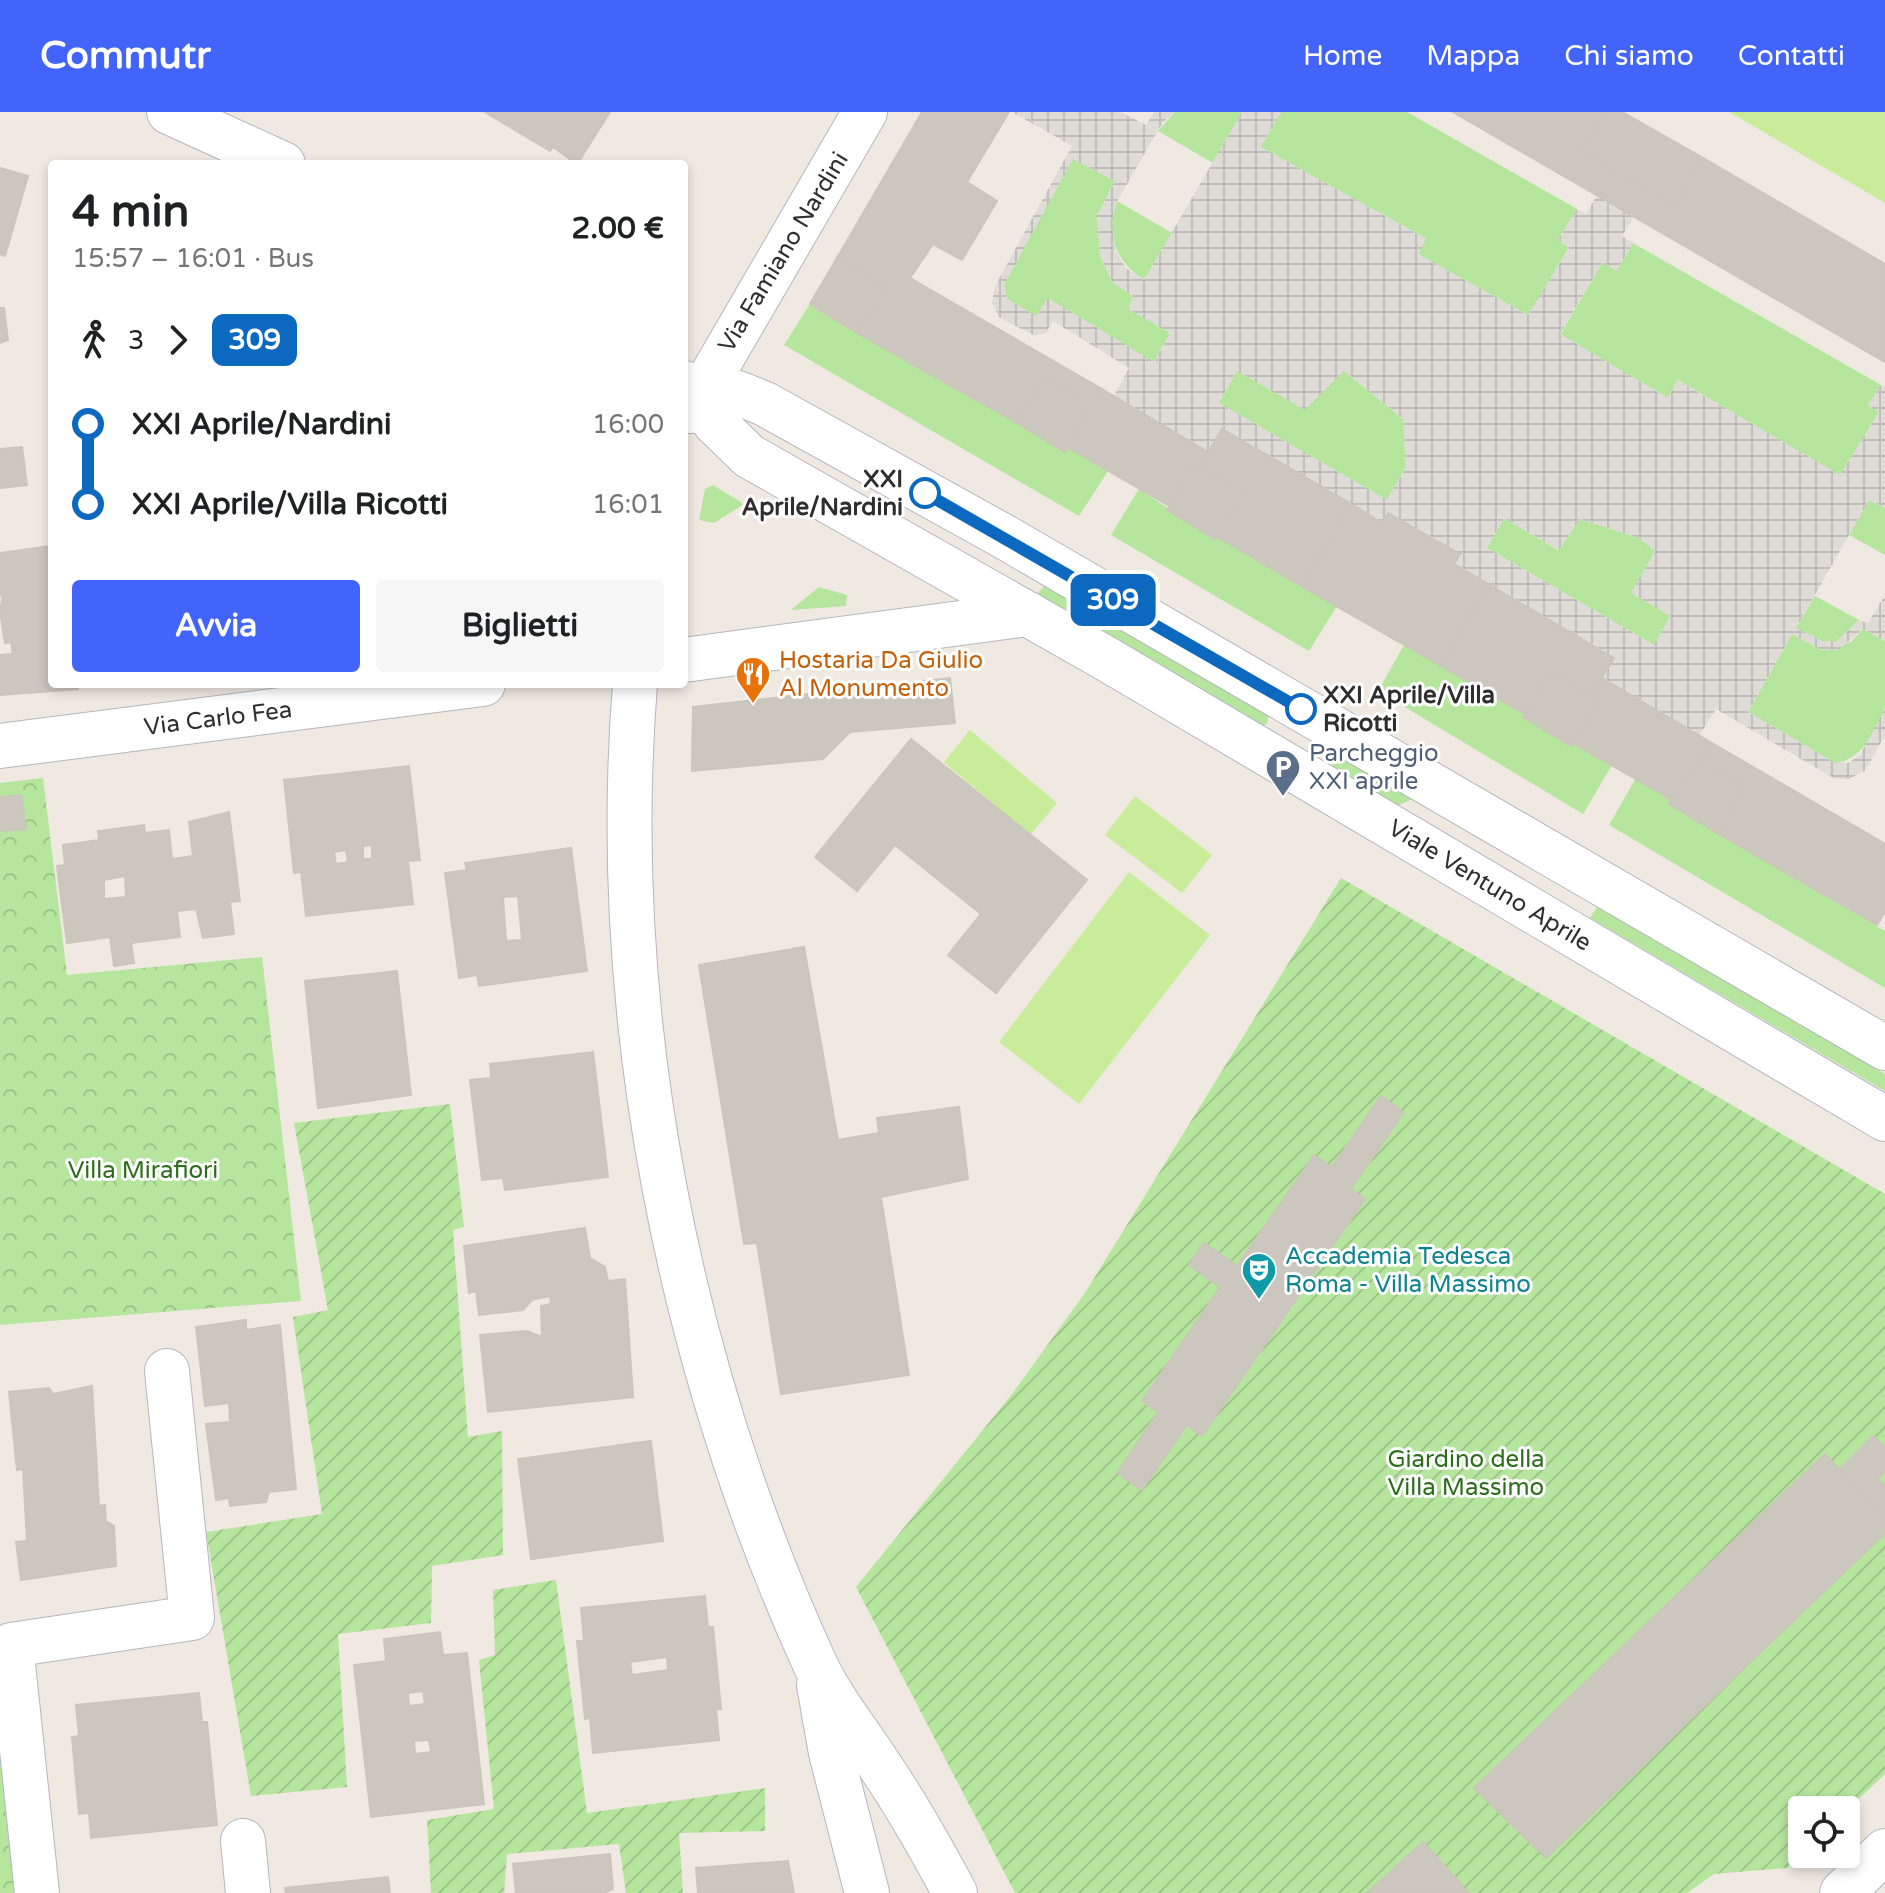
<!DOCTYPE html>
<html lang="it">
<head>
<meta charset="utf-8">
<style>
	:root { --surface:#fff; --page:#f6f6f6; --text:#202124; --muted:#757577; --accent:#4264fb }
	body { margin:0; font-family:"Varela Round",sans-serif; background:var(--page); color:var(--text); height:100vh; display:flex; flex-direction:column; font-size:30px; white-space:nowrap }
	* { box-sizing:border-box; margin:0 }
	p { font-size:26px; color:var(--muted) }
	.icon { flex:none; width:44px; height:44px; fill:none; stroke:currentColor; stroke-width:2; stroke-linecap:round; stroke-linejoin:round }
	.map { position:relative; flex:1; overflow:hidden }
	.sheet { position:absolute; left:48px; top:48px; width:640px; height:528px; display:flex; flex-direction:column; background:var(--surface); border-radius:8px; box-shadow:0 4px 12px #0003 }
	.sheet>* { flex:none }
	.badge { padding:0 16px; border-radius:12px; font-size:28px; line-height:52px }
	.tools { position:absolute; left:1788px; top:1684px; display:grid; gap:16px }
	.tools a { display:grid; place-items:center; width:72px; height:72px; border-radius:8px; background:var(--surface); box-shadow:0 4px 12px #0003; font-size:40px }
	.map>.badge { position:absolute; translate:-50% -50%; box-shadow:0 0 0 4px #fff }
	.legs { display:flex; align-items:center; gap:12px; height:88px; padding:0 24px; font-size:26px }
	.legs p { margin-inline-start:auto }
	.summary { display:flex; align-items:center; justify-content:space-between; height:136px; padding:0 24px }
	h1 { font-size:44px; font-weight:700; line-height:60px }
	.action { display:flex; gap:16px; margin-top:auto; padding:16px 24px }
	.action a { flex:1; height:92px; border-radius:8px; background:var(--accent); color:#fff; font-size:32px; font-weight:700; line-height:92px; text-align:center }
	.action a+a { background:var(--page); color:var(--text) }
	ul { padding:0 24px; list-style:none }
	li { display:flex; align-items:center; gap:28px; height:80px; font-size:30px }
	li i { display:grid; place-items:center; width:12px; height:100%; margin:0 10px; background:currentColor }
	li i::after { content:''; width:20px; height:20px; margin:-10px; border:6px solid; border-radius:50%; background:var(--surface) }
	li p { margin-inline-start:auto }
	li:first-child i { background:linear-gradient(#0000 50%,currentColor 0) }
	li:last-child i { background:linear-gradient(currentColor 50%,#0000 0) }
	header { display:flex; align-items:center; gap:48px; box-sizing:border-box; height:112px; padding:0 40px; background:var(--accent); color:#fff }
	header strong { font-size:38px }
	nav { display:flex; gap:44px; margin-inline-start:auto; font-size:28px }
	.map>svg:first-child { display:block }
	.grass { fill:#b6e59e }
	.park { fill:url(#park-crowns) }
	.garden { fill:url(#garden-furrows) }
	.pitch { fill:#c9ec9a }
	.plaza { fill:url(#plaza-grid); fill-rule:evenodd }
	.building { fill:#cbc7bf; stroke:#cbc5ba; stroke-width:2; fill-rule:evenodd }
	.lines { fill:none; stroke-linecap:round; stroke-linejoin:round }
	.minor-casing { stroke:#b4b7c1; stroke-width:46 }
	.minor { stroke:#fff; stroke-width:44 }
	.line-1-casing { stroke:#fff; stroke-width:18 }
	.line-1 { stroke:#0c69bf; stroke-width:12 }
	.stop-1-dot { fill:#fff; stroke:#0c69bf; stroke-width:4 }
	.labels { text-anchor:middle; stroke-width:6; stroke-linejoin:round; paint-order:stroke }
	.street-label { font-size:24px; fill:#2e2e2e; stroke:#fff }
	.stop-label { font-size:24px; font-weight:bold; fill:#2e2e2e; stroke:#fff; text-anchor:end }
	.food-label { font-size:24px; fill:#c56008; stroke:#fff; text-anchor:start }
	.service-label { font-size:24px; fill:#4e5e75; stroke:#fff; text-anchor:start }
	.park-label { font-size:24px; fill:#2c6e1b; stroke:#fff }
	.culture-label { font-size:24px; fill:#0d838f; stroke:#fff; text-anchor:start }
</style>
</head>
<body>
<header>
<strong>Commutr</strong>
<nav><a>Home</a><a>Mappa</a><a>Chi siamo</a><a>Contatti</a></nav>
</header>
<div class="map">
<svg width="1885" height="1781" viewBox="0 0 1885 1781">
	<defs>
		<pattern id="park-crowns" width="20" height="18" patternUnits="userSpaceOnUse" patternTransform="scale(2)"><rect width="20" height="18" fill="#b6e59e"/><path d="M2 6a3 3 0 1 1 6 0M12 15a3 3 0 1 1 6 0" fill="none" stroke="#9dc588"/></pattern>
		<pattern id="garden-furrows" width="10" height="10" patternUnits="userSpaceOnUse" patternTransform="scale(2)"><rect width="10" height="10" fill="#b6e59e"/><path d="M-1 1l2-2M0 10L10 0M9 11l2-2" fill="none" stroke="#9dc588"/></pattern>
		<pattern id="plaza-grid" width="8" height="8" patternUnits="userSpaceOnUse" patternTransform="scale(2)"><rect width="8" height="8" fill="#dfdcd8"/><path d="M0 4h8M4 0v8" fill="none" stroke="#c0bdba"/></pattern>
	</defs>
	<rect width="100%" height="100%" fill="#efe9e1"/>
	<g class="grass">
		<polygon points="1175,0 1242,0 1213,51 1158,19"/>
		<polygon points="1281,0 1407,0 1577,97 1558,128 1569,135 1529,204 1418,142 1425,126 1260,35"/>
		<polygon points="1072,46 1115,69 1097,104 1100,143 1112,170 1133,184 1170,222 1153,251 1048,187 1037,205 1007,187 1004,173"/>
		<path d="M1117 89 1172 121 1144 168C1116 149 1104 122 1117 89Z"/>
		<polygon points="1633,131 1881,273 1869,293 1879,300 1840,364 1678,268 1668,286 1560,223 1602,151 1617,158"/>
		<polygon points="810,192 1064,339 1067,335 1108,359 1079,404 784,233"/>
		<polygon points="1237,259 1344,259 1403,307 1406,355 1387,388 1218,291"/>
		<polygon points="713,373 744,392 714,411 699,408 705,377"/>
		<polygon points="1139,377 1214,427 1216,424 1337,494 1309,539 1111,423"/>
		<polygon points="1869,388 1885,396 1885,443 1849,423"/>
		<polygon points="1504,406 1558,438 1580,407 1639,426 1655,439 1671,504 1654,533 1487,436"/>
		<polygon points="1046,472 1269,603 1267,612 1260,614 1041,486 1038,481"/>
		<polygon points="819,475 847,483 846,494 791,498"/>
		<polygon points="1815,484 1859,508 1836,530 1822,529 1796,516"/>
		<path d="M1863 517 1885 529C1885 550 1885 572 1885 593 1883 616 1858 650 1835 651L1748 600 1792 522 1822 538 1851 530Z"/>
		<polygon points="1404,533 1525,601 1523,606 1570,633 1573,631 1612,653 1583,702 1378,579"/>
		<polygon points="1339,643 1415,686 1397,694 1333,656 1331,649"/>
		<polygon points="1636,666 1672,688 1670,693 1885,819 1885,876 1609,713"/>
		<polygon points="1598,793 1885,962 1885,979 1590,806"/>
	</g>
	<g class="park">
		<polygon points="43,666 67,863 262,845 301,1189 0,1213 0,671"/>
		<polygon points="0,1603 19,1781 0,1781"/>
	</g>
	<g class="garden">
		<polygon points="1341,766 1885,1082 1885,1662 1846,1699 1802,1698 1802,1741 1787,1756 1714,1762 1687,1781 1015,1781 856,1475 1012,1282 1085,1181"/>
		<polygon points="450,992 464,1115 453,1118 468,1325 502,1319 503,1443 432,1454 431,1511 338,1522 347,1675 251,1684 206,1420 322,1402 293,1205 328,1198 294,1011"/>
		<polygon points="556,1468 587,1701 765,1676 765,1719 679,1721 683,1781 626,1781 619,1732 507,1742 504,1781 431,1781 427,1708 494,1697 479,1548 495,1543 493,1478"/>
	</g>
	<g class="pitch">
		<polygon points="1729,0 1885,0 1885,91"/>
		<polygon points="970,618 1057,691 1030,723 944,650"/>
		<polygon points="1135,684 1212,743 1182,781 1105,723"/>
		<polygon points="1129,760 1210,823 1079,992 999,930"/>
	</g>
	<path class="plaza" d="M1012 0H1121L1146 13 1154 0H1175L1163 10 1117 89 1112 110 1115 138 1126 156 1144 168 1242 0H1281L1261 35 1426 127 1418 142 1528 203 1569 136 1558 128 1577 97 1586 102 1597 83 1634 105 1622 124 1633 131 1617 159 1602 151 1560 222 1668 286 1677 268 1840 363 1879 300 1868 293 1881 273 1885 275V396L1869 388 1796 516 1822 529 1836 530 1859 508 1868 511 1885 483V529L1863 517 1838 538H1822L1792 522 1748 600 1835 651H1848L1860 643 1885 597V623L1865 659 1848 667H1835L1716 597 1699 624 1602 566 1614 545 1454 452 1459 442 1388 402 1382 411 1222 317 1208 340 1114 284 1129 256 1053 209 1046 221 1035 224 1000 206 992 191 995 174 1072 34ZM1073 47 1115 69 1097 104 1100 143 1112 170 1133 184 1128 197 1170 221 1154 250 1048 186 1036 204 1007 187 1004 173ZM1237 259 1305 298 1344 259 1403 307 1406 355 1387 388 1219 291ZM1504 406 1559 438 1580 407 1639 426 1655 439 1631 481 1670 504 1654 533 1487 436Z"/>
	<g class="building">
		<polygon points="485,0 610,0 577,52 553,35 550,39"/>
		<polygon points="922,0 1009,0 967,70 997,89 962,148 933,132 910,166 1102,277 1092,293 1044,264 1017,311 857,221 885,175 837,146"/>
		<polygon points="1453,0 1605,0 1582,39 1676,94 1703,46 1885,152 1885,250"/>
		<polygon points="1605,0 1622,0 1703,46 1676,94 1582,39"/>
		<polygon points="0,56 28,64 5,144 0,142"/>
		<polygon points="837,146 885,175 857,221 810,192"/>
		<polygon points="0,196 4,196 8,228 0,231"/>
		<polygon points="1044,264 1092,293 1065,340 1017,311"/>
		<polygon points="1102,277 1208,340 1199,355 1194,352 1169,394 1067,335"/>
		<polygon points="1222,317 1350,391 1303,475 1216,424 1242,380 1199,355"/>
		<polygon points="22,335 27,373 0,376 0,337"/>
		<polygon points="1194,352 1242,380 1215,427 1167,398"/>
		<polygon points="1350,391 1382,411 1388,401 1460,442 1454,452 1488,472 1441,554 1303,475"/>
		<polygon points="52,434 52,572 77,572 78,577 0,583 0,543 13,542 11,530 5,531 0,499 3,483 0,484 0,441"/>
		<polygon points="1488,472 1614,546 1591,583 1551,559 1525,602 1441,554"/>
		<polygon points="1551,559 1598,588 1571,634 1523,605"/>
		<polygon points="950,566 955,611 850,620 823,647 692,659 693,595"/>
		<polygon points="1602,566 1712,631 1701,649 1697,647 1672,688 1573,631 1598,588 1591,583"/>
		<polygon points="911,627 1087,768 996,881 948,843 981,802 895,733 857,779 815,745"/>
		<polygon points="1712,631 1885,732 1885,800 1877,813 1717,721 1745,675 1701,649"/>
		<polygon points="1697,647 1745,675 1717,721 1669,692"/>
		<path d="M409 654 420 748 408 749 413 792 306 804 301 760 294 761 284 668ZM372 733V747H363V734ZM346 738 348 750 336 752 334 740Z"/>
		<polygon points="21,683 26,717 0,719 0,685"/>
		<path d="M229 700 240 789 230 790 234 822 203 826 196 797 177 799 180 825 131 831 134 851 114 854 110 825 67 831 57 754 65 753 63 733 99 728 98 719 144 713 145 721 169 718 172 747 193 744 189 710ZM125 764 126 785 104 787V768Z"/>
		<path d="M571 736 587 859 479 874 477 863 459 866 445 761 467 758 465 751ZM518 784 522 828 506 829 503 785Z"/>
		<polygon points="804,835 838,1028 879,1021 877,1006 959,995 968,1067 881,1085 909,1263 781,1282 757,1131 744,1132 699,853"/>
		<polygon points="397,859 411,983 318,996 305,869"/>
		<polygon points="593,940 608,1065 505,1078 503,1066 482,1068 470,968 491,966 490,952"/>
		<polygon points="1381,984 1404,1000 1351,1077 1365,1087 1202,1324 1187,1313 1142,1378 1117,1361 1158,1300 1142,1289 1220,1175 1189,1153 1204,1131 1237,1154 1314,1043 1332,1055"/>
		<polygon points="585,1116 590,1146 605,1155 608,1169 625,1167 633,1285 488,1300 480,1223 527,1219 542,1225 541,1194 551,1192 550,1184 532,1188 523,1198 479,1203 476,1179 469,1181 464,1134"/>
		<polygon points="246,1208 246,1218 280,1213 296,1377 269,1380 266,1390 230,1394 229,1386 216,1388 206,1312 230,1310 229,1291 205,1294 196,1215"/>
		<polygon points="92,1274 99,1394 105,1393 106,1409 114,1414 116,1454 21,1468 16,1430 27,1429 23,1357 17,1358 9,1280 49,1276 53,1282"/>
		<polygon points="1873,1324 1885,1336 1885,1359 1877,1367 1885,1374 1885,1407 1839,1358"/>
		<polygon points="651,1329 663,1429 531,1447 518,1347"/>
		<polygon points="1825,1342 1885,1407 1885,1421 1546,1746 1474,1676"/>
		<path d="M705 1484 708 1515H713L721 1597H716L719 1628 593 1641 590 1606 585 1607 577 1529H584L581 1496ZM667 1545 668 1558 632 1563 630 1550Z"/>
		<path d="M440 1520 443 1543 467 1541 484 1692 371 1705 354 1553 386 1549 384 1527ZM423 1579 425 1592 409 1594 408 1581ZM429 1628 431 1640 415 1642 414 1629Z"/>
		<polygon points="199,1581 202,1610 207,1610 217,1713 91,1726 89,1701 79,1702 72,1625 79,1624 76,1593"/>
		<polygon points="1423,1730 1469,1781 1367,1781"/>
		<polygon points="610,1742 613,1777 604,1781 516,1781 513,1752"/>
		<polygon points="788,1749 794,1781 698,1781 696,1756"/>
		<polygon points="388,1765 390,1781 286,1781 285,1776"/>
	</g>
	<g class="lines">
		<g class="minor-casing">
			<g id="minor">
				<polyline points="169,0 283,52"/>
				<polyline points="684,271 701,279 738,281 765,292 1003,424 1885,936"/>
				<polyline points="701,279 714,310 749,344 1105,546 1885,1007"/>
				<polyline points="691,299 865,0"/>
				<polyline points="684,548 1028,502"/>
				<path d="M635 572C609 900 678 1252 815 1552 831 1587 859 1621 880 1654 908 1695 932 1738 955 1781"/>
				<polyline points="0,634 483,572"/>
				<polyline points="819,1573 831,1641 867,1781"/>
				<polyline points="243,1729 248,1781"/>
				<polyline points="37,1781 11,1533 192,1506 167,1259"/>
				<polyline points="1842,1781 1885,1739"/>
			</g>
		</g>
		<use href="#minor" class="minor"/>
	</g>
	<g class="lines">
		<g class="line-1-casing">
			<polyline id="line-1" points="925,381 1301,597"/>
		</g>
		<use href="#line-1" class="line-1"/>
	</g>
	<defs>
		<g id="restaurant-pin" transform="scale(1.8)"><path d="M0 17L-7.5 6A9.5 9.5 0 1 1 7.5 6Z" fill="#e8710a" stroke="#fff"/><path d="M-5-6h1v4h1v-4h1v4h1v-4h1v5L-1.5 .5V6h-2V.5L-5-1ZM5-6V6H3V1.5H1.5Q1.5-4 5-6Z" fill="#fff"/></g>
		<g id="parking-pin" transform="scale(1.8)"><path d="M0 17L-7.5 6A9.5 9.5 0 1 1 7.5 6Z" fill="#5c6f8a" stroke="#fff"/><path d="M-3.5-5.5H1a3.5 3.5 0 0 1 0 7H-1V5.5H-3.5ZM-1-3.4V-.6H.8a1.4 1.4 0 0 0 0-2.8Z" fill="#fff"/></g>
		<g id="theatre-pin" transform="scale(1.8)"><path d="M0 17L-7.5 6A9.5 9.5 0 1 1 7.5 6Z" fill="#0f9aa8" stroke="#fff"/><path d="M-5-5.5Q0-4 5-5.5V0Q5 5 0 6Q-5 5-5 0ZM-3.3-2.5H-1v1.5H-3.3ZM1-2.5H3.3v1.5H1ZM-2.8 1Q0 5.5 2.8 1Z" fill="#fff"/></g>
	</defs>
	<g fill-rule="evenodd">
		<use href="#restaurant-pin" x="753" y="562"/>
		<use href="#parking-pin" x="1283" y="655"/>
		<use href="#theatre-pin" x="1259" y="1158"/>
	</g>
	<g class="stop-1-dot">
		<circle cx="925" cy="381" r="14"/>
		<circle cx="1301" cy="597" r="14"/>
	</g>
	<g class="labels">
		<g class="street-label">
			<text transform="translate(783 140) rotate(-59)" y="8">Via Famiano Nardini</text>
			<text transform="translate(218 606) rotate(-7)" y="8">Via Carlo Fea</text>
			<text transform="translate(1490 773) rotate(31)" y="8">Viale Ventuno Aprile</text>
		</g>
		<g class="stop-label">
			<text x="903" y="375">XXI<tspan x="903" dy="28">Aprile/Nardini</tspan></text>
			<text x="1323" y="591" text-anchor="start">XXI Aprile/Villa<tspan x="1323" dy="28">Ricotti</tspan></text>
		</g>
		<g class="food-label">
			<text x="779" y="556">Hostaria Da Giulio<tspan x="779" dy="28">Al Monumento</tspan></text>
		</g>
		<g class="service-label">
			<text x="1309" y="649">Parcheggio<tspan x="1309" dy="28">XXI aprile</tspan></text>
		</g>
		<g class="park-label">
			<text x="143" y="1066">Villa Mirafiori</text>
			<text x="1466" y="1355">Giardino della<tspan x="1466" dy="28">Villa Massimo</tspan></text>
		</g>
		<g class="culture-label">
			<text x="1285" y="1152">Accademia Tedesca<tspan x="1285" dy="28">Roma - Villa Massimo</tspan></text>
		</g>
	</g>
</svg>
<div class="tools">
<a><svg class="icon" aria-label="locate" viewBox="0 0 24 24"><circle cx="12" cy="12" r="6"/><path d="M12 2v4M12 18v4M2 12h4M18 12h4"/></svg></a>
</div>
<b class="badge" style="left:1113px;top:488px;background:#0c69bf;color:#fff">309</b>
<section class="sheet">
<div class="summary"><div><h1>4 min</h1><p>15:57 – 16:01 · Bus</p></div><b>2.00 €</b></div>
<div class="legs"><svg class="icon" aria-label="walk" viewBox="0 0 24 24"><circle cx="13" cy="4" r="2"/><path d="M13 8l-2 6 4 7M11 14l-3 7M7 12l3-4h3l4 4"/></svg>3<svg class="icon" aria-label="forward" viewBox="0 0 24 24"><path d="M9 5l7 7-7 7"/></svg><b class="badge" style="background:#0c69bf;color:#fff">309</b></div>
<ul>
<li><i style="color:#0c69bf"></i><b>XXI Aprile/Nardini</b><p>16:00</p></li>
<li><i style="color:#0c69bf"></i><b>XXI Aprile/Villa Ricotti</b><p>16:01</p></li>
</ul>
<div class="action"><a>Avvia</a><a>Biglietti</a></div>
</section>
</div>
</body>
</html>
